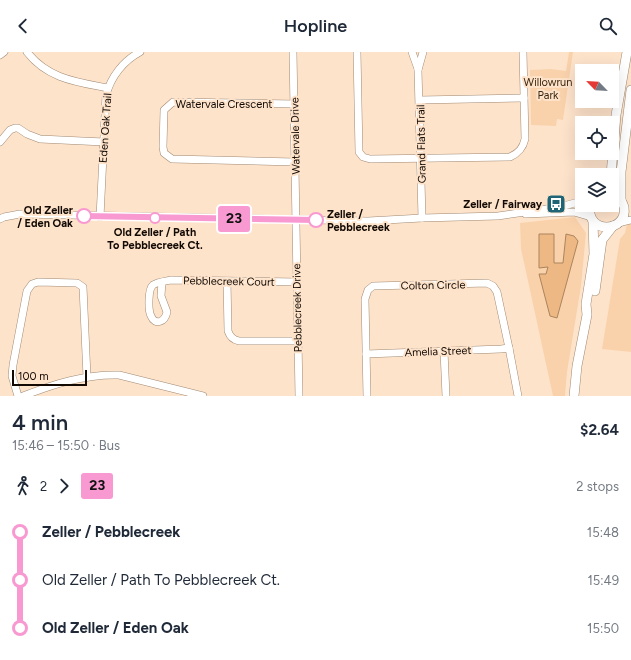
<!DOCTYPE html>
<html lang="en">
<head>
<meta charset="utf-8">
<style>
	:root { --surface:#fff; --page:#f2f2f3; --text:#1f2937; --muted:#747a83 }
	body { margin:0; font-family:Figtree,sans-serif; background:var(--page); color:var(--text); height:100vh; display:flex; flex-direction:column; font-size:15px; white-space:nowrap }
	* { box-sizing:border-box; margin:0 }
	p { font-size:13px; color:var(--muted) }
	.icon { flex:none; width:22px; height:22px; fill:none; stroke:currentColor; stroke-width:2; stroke-linecap:round; stroke-linejoin:round }
	.map { position:relative; height:344px; overflow:hidden }
	.drawer { display:flex; flex-direction:column; background:var(--surface); flex:1 }
	.drawer>* { flex:none }
	.badge { padding:0 8px; border-radius:3px; font-size:14px; line-height:26px }
	.needle { width:26px; rotate:295deg }
	.tools { position:absolute; left:575px; top:12px; display:grid; gap:8px }
	.tools a { display:grid; place-items:center; width:44px; height:44px; border-radius:0px; background:var(--surface); box-shadow:0 4px 16px #0002; font-size:20px }
	.scale { position:absolute; left:12px; bottom:10px; width:75px; box-sizing:border-box; padding-left:4px; border:2px solid #120903; border-top:0; font-size:11px; line-height:14px; white-space:nowrap; color:#120903; -webkit-text-stroke:3px #fee3cb; paint-order:stroke }
	.map>.badge { position:absolute; translate:-50% -50%; box-shadow:0 0 0 2px #fff }
	.legs { display:flex; align-items:center; gap:6px; height:44px; padding:0 12px; font-size:13px }
	.legs p { margin-inline-start:auto }
	.head { display:flex; align-items:center; justify-content:space-between; height:68px; padding:0 12px }
	h1 { font-size:22px; font-weight:600; line-height:30px }
	ul { padding:0 12px; list-style:none }
	li { display:flex; align-items:center; gap:14px; height:48px; font-size:15px }
	li i { display:grid; place-items:center; width:6px; height:100%; margin:0 5px; background:currentColor }
	li i::after { content:''; width:10px; height:10px; margin:-5px; border:3px solid; border-radius:50%; background:var(--surface) }
	li p { margin-inline-start:auto }
	li:first-child i { background:linear-gradient(#0000 50%,currentColor 0) }
	li:last-child i { background:linear-gradient(currentColor 50%,#0000 0) }
	header { display:flex; justify-content:space-between; align-items:center; height:52px; padding:0 12px; background:var(--surface); font-size:18px; font-weight:600 }
	.map>svg:first-child { display:block }
	.green { fill:#f9d2ac }
	.water { fill:#edb884; stroke:#ab845d }
	.lines { fill:none; stroke-linecap:round; stroke-linejoin:round }
	.minor-casing { stroke:#a08972; stroke-width:8 }
	.major-casing { stroke:#a08972; stroke-width:10 }
	.minor { stroke:#fff; stroke-width:7 }
	.major { stroke:#fff; stroke-width:9 }
	.line-1-casing { stroke:#fff; stroke-width:9 }
	.line-1 { stroke:#f899d1; stroke-width:6 }
	.stop-1-dot { fill:#fff; stroke:#f899d1; stroke-width:2 }
	.labels { text-anchor:middle; stroke-width:4; stroke-linejoin:round; paint-order:stroke }
	.park-label { font-size:11px; fill:#3b260f; stroke:#fee3cb }
	.street-label { font-size:11px; fill:#120903; stroke:#fee3cb }
	.poi-label { font-size:11px; font-weight:bold; fill:#120903; stroke:#fee3cb; text-anchor:end }
	.stop-label { font-size:11px; font-weight:bold; fill:#120903; stroke:#fee3cb; text-anchor:end }
</style>
</head>
<body>
<header><svg class="icon" aria-label="back" viewBox="0 0 24 24"><path d="M15 5l-7 7 7 7"/></svg>Hopline<svg class="icon" aria-label="search" viewBox="0 0 24 24"><circle cx="10" cy="10" r="6"/><path d="M15 15l6 6"/></svg></header>
<div class="map">
<svg width="631" height="344" viewBox="0 0 631 344">
	<rect width="100%" height="100%" fill="#fee3cb"/>
	<g class="green">
		<polygon points="569,0 573,0 563,68 557,67 556,74 531,73 530,18 551,17 566,19"/>
		<polygon points="575,165 586,181 581,234 567,320 565,344 553,344 521,197 520,171"/>
		<polygon points="631,168 631,300 602,297 620,187 625,181 627,171"/>
	</g>
	<polygon class="water" points="539,182 554,182 554,211 563,211 566,182 574,184 578,189 557,266 550,264 539,222 546,222 548,215 539,216"/>
	<g class="lines">
		<g class="minor-casing">
			<g id="minor">
				<path d="M27 0C48 27 77 30 108 36"/>
				<polyline points="293,0 299,344"/>
				<path d="M357 0 359 100 363 105 370 107 510 105C519 101 523 96 525 87L523 0"/>
				<polyline points="412,0 418,17"/>
				<polyline points="0,3 4,0"/>
				<polyline points="420,48 524,46"/>
				<polyline points="294,52 173,50 164,58 163,95 164,101 172,107 295,110"/>
				<polyline points="0,90 10,78 15,76 18,76 27,82 40,87 104,90"/>
				<polyline points="526,162 574,160 591,165"/>
				<path d="M100 165 106 43C111 25 123 9 140 0"/>
				<polyline points="422,166 418,18 423,0"/>
				<polyline points="0,167 4,165 20,162 368,169 422,166 498,164 560,155 582,149"/>
				<polyline points="618,171 631,168"/>
				<path d="M227 229 228 279C230 285 233 288 239 289H298"/>
				<path d="M162 230 161 244 167 260C165 270 155 274 151 264 148 258 148 237 153 233 157 230 166 229 171 228L297 230"/>
				<polyline points="444,299 446,344"/>
				<polyline points="366,302 501,297 509,296"/>
				<polyline points="18,344 12,324 13,313 27,239 32,232 38,230 77,231 83,235 87,325"/>
				<path d="M23 344C54 332 85 322 119 323L203 344"/>
				<polyline points="367,344 365,247 368,238 373,234 487,231 493,234 497,240 509,296 518,344"/>
			</g>
		</g>
		<g class="major-casing">
			<g id="major">
				<polyline points="611,123 616,63 627,0"/>
				<polyline points="621,148 621,120 631,38"/>
				<path d="M590 153C585 183 628 181 624 155 622 148 618 144 612 142"/>
				<polyline points="595,239 602,188 613,174"/>
				<polyline points="574,344 577,314 587,263 586,252 594,202 593,169"/>
			</g>
		</g>
		<use href="#minor" class="minor"/>
		<use href="#major" class="major"/>
	</g>
	<g class="lines">
		<g class="line-1-casing">
			<polyline id="line-1" points="84,164 316,168"/>
		</g>
		<use href="#line-1" class="line-1"/>
	</g>
	<defs>
		<g id="bus-square" transform="scale(1)"><rect x="-9" y="-9" width="18" height="18" rx="4" fill="#1f6575" stroke="#fee3cb"/><path d="M-5-6H5V4H4V6H2V4H-2V6H-4V4H-5ZM-3.5-4V0h7V-4ZM-3.5 1.2v1.5H-2V1.2ZM2 1.2v1.5H3.5V1.2Z" fill="#fff"/></g>
	</defs>
	<g fill-rule="evenodd">
		<use href="#bus-square" x="556" y="152"/>
	</g>
	<g class="stop-1-dot">
		<circle cx="84" cy="164" r="7"/>
		<circle cx="155" cy="166" r="5"/>
		<circle cx="316" cy="168" r="7"/>
	</g>
	<g class="labels">
		<g class="park-label">
			<text x="548" y="34">Willowrun<tspan x="548" dy="13">Park</tspan></text>
		</g>
		<g class="street-label">
			<text x="224" y="56">Watervale Crescent</text>
			<text transform="translate(105 76) rotate(-86)" y="4">Eden Oak Trail</text>
			<text transform="translate(295 84) rotate(-91)" y="4">Watervale Drive</text>
			<text transform="translate(421 92) rotate(-91)" y="4">Grand Flats Trail</text>
			<text transform="translate(229 229) rotate(1)" y="4">Pebblecreek Court</text>
			<text transform="translate(433 233) rotate(-1)" y="4">Colton Circle</text>
			<text transform="translate(297 256) rotate(-91)" y="4">Pebblecreek Drive</text>
			<text transform="translate(438 299) rotate(-2)" y="4">Amelia Street</text>
		</g>
		<g class="poi-label">
			<text x="542" y="156">Zeller / Fairway</text>
		</g>
		<g class="stop-label">
			<text x="73" y="162">Old Zeller<tspan x="73" dy="13">/ Eden Oak</tspan></text>
			<text x="327" y="166" text-anchor="start">Zeller /<tspan x="327" dy="13">Pebblecreek</tspan></text>
			<text x="155" y="184" text-anchor="middle">Old Zeller / Path<tspan x="155" dy="13">To Pebblecreek Ct.</tspan></text>
		</g>
	</g>
</svg>
<div class="tools">
<a><svg class="needle" viewBox="-14 -14 28 28"><path d="M0-13l5 13h-10z" fill="#e53935"/><path d="M0 13l5-13h-10z" fill="#747a83"/></svg></a>
<a><svg class="icon" aria-label="locate" viewBox="0 0 24 24"><circle cx="12" cy="12" r="6"/><path d="M12 2v4M12 18v4M2 12h4M18 12h4"/></svg></a>
<a><svg class="icon" aria-label="layers" viewBox="0 0 24 24"><path d="M12 4l9 5-9 5-9-5zM3 14l9 5 9-5"/></svg></a>
</div>
<div class="scale">100 m</div>
<b class="badge" style="left:234px;top:167px;background:#f899d1;color:#111">23</b>
</div>
<section class="drawer">
<div class="head"><div><h1>4 min</h1><p>15:46 – 15:50 · Bus</p></div><b>$2.64</b></div>
<div class="legs"><svg class="icon" aria-label="walk" viewBox="0 0 24 24"><circle cx="13" cy="4" r="2"/><path d="M13 8l-2 6 4 7M11 14l-3 7M7 12l3-4h3l4 4"/></svg>2<svg class="icon" aria-label="forward" viewBox="0 0 24 24"><path d="M9 5l7 7-7 7"/></svg><b class="badge" style="background:#f899d1;color:#111">23</b><p>2 stops</p></div>
<ul>
<li><i style="color:#f899d1"></i><b>Zeller / Pebblecreek</b><p>15:48</p></li>
<li><i style="color:#f899d1"></i><span>Old Zeller / Path To Pebblecreek Ct.</span><p>15:49</p></li>
<li><i style="color:#f899d1"></i><b>Old Zeller / Eden Oak</b><p>15:50</p></li>
</ul>
</section>
</body>
</html>
